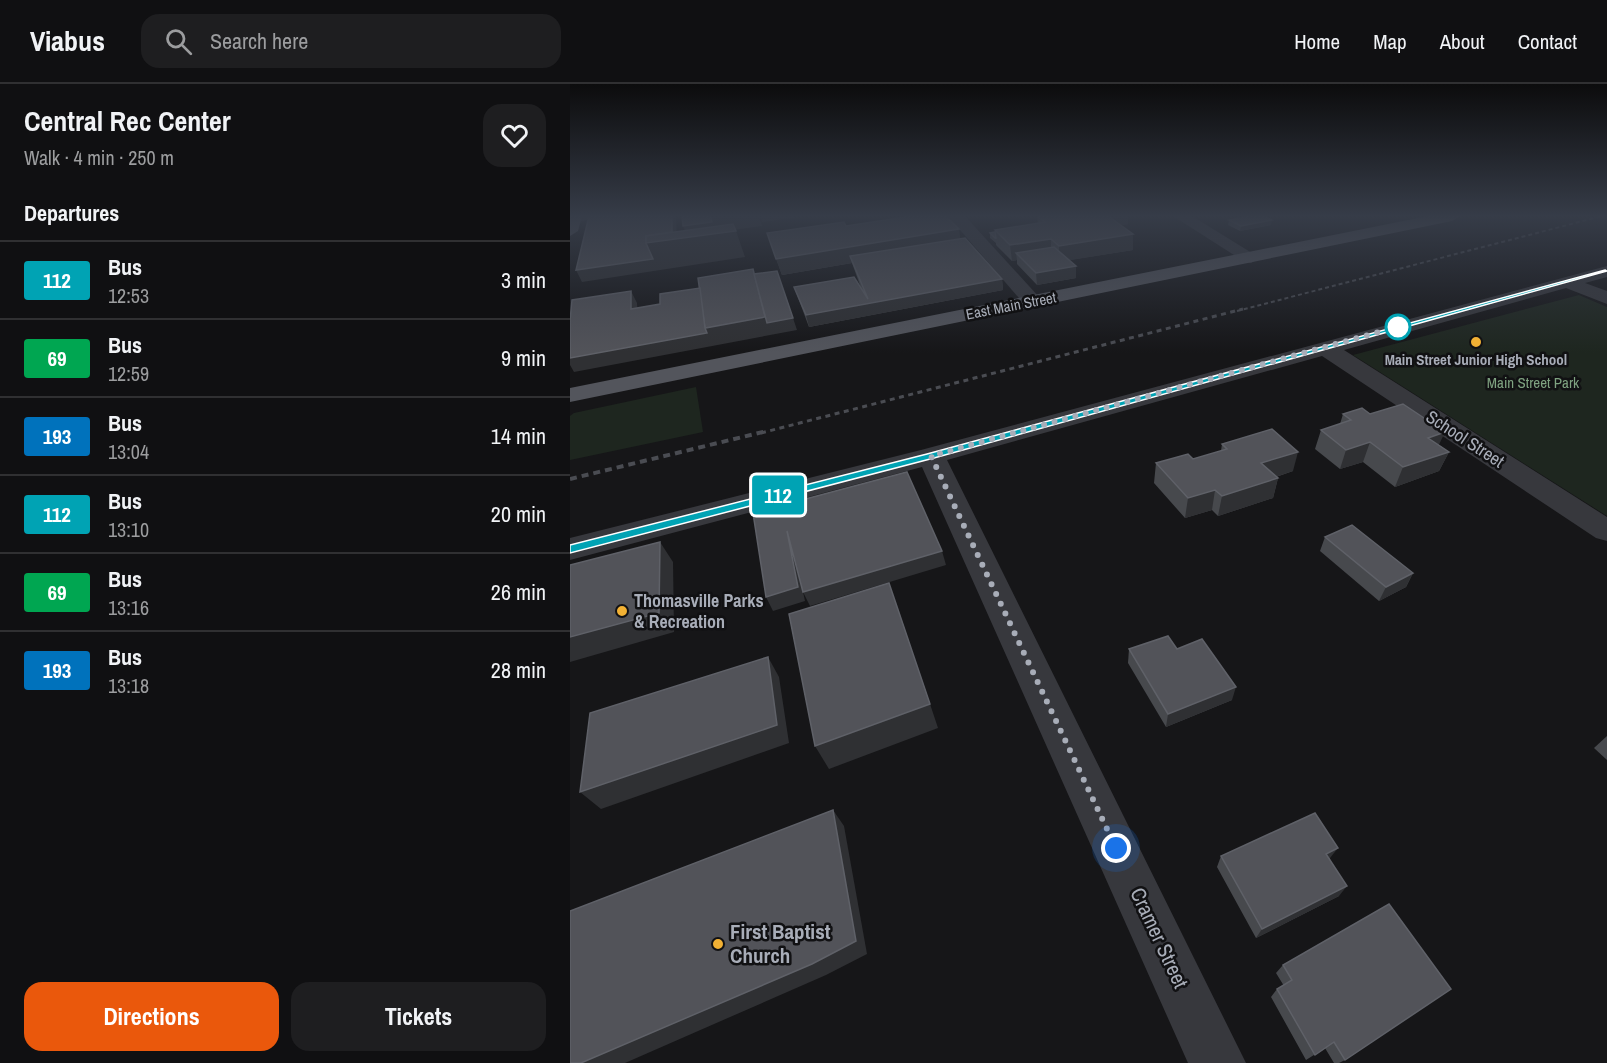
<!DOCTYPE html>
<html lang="en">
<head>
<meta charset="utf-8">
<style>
	:root { --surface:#101012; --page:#1e1e20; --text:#f1f3f6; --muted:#9c9d9f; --line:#303032; --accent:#ea580c }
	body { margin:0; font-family:"Archivo Narrow",sans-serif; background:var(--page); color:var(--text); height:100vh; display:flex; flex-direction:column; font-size:22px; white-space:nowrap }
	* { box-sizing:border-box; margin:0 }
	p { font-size:20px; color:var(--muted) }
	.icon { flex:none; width:33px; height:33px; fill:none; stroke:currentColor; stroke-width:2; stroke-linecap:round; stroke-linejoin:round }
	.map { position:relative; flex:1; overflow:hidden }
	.drawer { display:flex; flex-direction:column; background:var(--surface); width:570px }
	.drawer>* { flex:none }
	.badge { padding:0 12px; border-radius:4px; font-size:21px; line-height:39px }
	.you { position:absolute; width:30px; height:30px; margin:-15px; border:4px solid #fff; border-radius:50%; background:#1a73e8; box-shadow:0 0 0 9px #1a73e833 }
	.map>.badge { position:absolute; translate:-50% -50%; box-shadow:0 0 0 3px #fff }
	h2 { padding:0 24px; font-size:22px; line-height:54px }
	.round { display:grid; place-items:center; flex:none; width:63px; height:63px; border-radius:18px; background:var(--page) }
	.summary { display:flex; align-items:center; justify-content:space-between; height:102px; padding:0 24px }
	h1 { font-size:28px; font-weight:800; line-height:45px }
	.button { display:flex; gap:12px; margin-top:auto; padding:12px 24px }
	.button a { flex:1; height:69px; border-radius:18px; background:var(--accent); color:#fff; font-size:24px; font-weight:800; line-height:69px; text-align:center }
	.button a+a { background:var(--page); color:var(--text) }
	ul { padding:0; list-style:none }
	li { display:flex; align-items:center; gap:18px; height:78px; padding:0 24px; border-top:2px solid var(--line) }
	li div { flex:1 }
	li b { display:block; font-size:22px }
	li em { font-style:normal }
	li .badge { min-width:66px; font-weight:700; text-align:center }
	header { display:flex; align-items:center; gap:36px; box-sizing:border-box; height:84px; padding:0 30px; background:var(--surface); border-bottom:2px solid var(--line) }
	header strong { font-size:28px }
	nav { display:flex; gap:33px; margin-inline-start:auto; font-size:21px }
	.search { width:420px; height:54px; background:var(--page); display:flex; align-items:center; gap:15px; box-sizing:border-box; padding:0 21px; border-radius:18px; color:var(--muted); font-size:22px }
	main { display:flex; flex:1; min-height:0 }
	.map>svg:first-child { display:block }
	.green { fill:#1e261f }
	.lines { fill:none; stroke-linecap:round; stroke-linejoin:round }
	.minor { fill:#37383d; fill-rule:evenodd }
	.major { fill:#53555c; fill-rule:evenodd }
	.rail-far2 { stroke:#4a4c52; stroke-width:2; stroke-dasharray:4 3; stroke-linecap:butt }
	.rail-far1 { stroke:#4a4c52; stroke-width:3; stroke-dasharray:5 4.5; stroke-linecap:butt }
	.rail { stroke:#4a4c52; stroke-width:4; stroke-dasharray:7 5; stroke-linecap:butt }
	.wall { fill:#47494d }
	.shaded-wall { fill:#2f3033 }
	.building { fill:#525359; stroke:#5f6168; stroke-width:1.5 }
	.line { fill:#00a3b4; stroke:#fff; stroke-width:1.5 }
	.walk { stroke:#a8adb8; stroke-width:6; stroke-dasharray:0 10.8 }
	.stop-dot { fill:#fff; stroke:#00a3b4; stroke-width:3 }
	.poi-dot { fill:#f2b134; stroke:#111113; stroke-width:2 }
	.labels { text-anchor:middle; stroke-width:5; stroke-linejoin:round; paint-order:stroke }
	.far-street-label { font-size:15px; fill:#a8adb8; stroke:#111113 }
	.far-poi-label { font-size:15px; font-weight:bold; fill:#a8adb8; stroke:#111113 }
	.far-park-label { font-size:15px; fill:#7fa381; stroke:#111113 }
	.street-label { font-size:18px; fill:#a8adb8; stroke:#111113 }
	.poi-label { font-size:18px; font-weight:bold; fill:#a8adb8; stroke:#111113; text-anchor:start }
	.near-poi-label { font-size:21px; font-weight:bold; fill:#a8adb8; stroke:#111113; text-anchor:start }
	.near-street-label { font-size:21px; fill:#a8adb8; stroke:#111113 }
</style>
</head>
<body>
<header>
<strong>Viabus</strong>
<div class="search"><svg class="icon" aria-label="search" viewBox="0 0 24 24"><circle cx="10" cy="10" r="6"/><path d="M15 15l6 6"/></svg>Search here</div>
<nav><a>Home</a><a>Map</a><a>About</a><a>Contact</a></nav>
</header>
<main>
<section class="drawer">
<div class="summary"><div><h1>Central Rec Center</h1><p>Walk · 4 min · 250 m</p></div><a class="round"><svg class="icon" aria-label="heart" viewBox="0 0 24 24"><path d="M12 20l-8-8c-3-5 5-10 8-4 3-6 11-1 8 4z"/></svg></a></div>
<h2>Departures</h2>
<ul>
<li><span class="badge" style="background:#00a3b4;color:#fff">112</span><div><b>Bus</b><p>12:53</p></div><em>3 min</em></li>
<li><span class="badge" style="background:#00a651;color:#fff">69</span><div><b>Bus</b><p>12:59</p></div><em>9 min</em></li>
<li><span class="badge" style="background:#0072bc;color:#fff">193</span><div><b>Bus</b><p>13:04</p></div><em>14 min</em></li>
<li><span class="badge" style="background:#00a3b4;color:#fff">112</span><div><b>Bus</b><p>13:10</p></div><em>20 min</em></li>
<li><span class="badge" style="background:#00a651;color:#fff">69</span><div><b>Bus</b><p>13:16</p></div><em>26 min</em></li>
<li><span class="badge" style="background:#0072bc;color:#fff">193</span><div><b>Bus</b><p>13:18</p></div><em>28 min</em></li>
</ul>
<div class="button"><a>Directions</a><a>Tickets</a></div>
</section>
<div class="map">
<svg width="1037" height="979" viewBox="0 0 1037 979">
	<rect width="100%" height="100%" fill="#161618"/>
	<g class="green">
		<polygon points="1009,211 1037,223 1037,432 783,271"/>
		<polygon points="126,303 133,348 0,376 0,332 4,329"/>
	</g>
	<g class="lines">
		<g class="minor">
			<polygon points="0,132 24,132 21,135 3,139 0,138"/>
			<polygon points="378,132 395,132 469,213 472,217 469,221 455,221"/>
			<polygon points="603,132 622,132 690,174 681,179 675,178"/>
			<polygon points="1037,182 1037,193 1015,199 1037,207 1037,220 996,204 774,266 1037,433 1037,457 1026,454 752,272 377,376 676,979 618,979 352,383 0,476 0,454 351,366"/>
		</g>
		<g class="major">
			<polygon points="0,132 12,132 8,147 0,152"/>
			<polygon points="858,132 890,132 882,137 0,318 0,304"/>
		</g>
		<polyline class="rail-far2" points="667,227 1032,132"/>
		<polyline class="rail-far1" points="191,349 673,225"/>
		<polyline class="rail" points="0,395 197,347"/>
	</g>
	<g class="wall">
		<polygon points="467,132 558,132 558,140 551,141 563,166 499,176 506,182 506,194 467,201 447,180 447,176 442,177 426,161 426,159 420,154 420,149 425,148 425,146 468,140"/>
		<polygon points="659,136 701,141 670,147 658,141"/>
		<polygon points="276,142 390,155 432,195 433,206 239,243 224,203 291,204 282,179 212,191 197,149"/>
		<polygon points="773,330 800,330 869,361 879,368 869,387 825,403 793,378 770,385 745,365 751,346 770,340"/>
		<polygon points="652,360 723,387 706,393 708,394 703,414 648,432 642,426 615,434 584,399 586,379 623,375 651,367"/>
		<polygon points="755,453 843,489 836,503 809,517 750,467"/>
		<polygon points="559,565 662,616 596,643 558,579"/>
		<polygon points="1037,652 1037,676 1024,664"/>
		<polygon points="651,772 760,774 760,775 769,812 686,854 647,783"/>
		<polygon points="819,820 775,976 769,979 764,979 755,964 736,976 701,913 707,905 714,902 706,889 713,881"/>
	</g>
	<g class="shaded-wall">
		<polygon points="102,132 106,132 107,155 166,147 175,173 12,198 6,186 76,159"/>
		<polygon points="149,132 189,132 192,142 117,152 113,142 141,133"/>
		<polygon points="190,132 228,132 229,133 192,138"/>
		<polygon points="534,132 558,132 558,140 533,144"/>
		<polygon points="702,136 701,141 670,147 671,142"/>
		<polygon points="389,145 391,160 280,172 282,179 212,191 206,175"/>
		<polygon points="563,150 563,166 489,178 489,162"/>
		<polygon points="481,155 481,171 446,169 447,176 442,177 440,161"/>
		<polygon points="506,182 506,194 467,201 466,189"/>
		<polygon points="432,195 433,206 239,243 236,231"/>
		<polygon points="188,202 223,234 227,246 4,288 0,281 0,274 135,244"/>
		<polygon points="61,207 67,219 68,237 61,225"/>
		<polygon points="875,348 866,367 858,354"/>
		<polygon points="800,358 793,378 770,385 776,366"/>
		<polygon points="728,368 723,387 687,399 691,379"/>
		<polygon points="879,368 869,387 825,403 833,383"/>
		<polygon points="708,394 703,414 648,432 652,412"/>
		<polygon points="645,406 642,426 615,434 618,414"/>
		<polygon points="217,447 223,461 235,517 203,527 196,513"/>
		<polygon points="90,458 103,478 104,548 0,578 0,553"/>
		<polygon points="372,467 376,481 240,522 233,508"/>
		<polygon points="843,489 836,503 809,517 816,503"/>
		<polygon points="198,573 209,593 219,659 31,725 10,708"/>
		<polygon points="666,603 662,616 596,643 598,630"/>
		<polygon points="360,620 368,644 259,685 245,662"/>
		<polygon points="263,726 274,742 297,870 256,891 55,979 11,979"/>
		<polygon points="768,764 760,774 749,780 756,770"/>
		<polygon points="777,802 769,812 686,854 692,845"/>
	</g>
	<g class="building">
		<polygon points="19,132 102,132 102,148 76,152 76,159 83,175 6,186"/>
		<polygon points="112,132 140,132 142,138 113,142"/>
		<polygon points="342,132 376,132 389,145 206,175 197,149 274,138 276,142"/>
		<polygon points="468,132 538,132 563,150 489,162 481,155 440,161 425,146 475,138"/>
		<polygon points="680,132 694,132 702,136 671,142 659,136"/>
		<polygon points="163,140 166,147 76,159 76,152"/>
		<polygon points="425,148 426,154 425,154 420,149"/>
		<polygon points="395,154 432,195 236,231 224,203 284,193 298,215 280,172"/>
		<polygon points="484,163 506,182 466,189 446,169"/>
		<polygon points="183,185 195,233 135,244 128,194"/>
		<polygon points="207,187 223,234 197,239 184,190"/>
		<polygon points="130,204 135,244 137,249 0,274 0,237 2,216 61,207 61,225 90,220 90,210"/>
		<polygon points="833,320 875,348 858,354 879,368 833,383 800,358 776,366 751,346 781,336 773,330 792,324 800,330"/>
		<polygon points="702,345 728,368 691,379 708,394 652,412 645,406 618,414 586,379 618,370 623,375 657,365 652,360"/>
		<polygon points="337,388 372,467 233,508 217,447 228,503 196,513 183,429"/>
		<polygon points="782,441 843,489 816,503 755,453"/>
		<polygon points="90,458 89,529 0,553 0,481"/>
		<polygon points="319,499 360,620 245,662 219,530"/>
		<polygon points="598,552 607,565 632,555 666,603 598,630 559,565"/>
		<polygon points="198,573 207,641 10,708 20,629"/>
		<polygon points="263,726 286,857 242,880 11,979 0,979 0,827"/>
		<polygon points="745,729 768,764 756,770 777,802 692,845 651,772"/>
		<polygon points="819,820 881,905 775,976 764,958 745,971 707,905 722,896 713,881"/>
	</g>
	<linearGradient id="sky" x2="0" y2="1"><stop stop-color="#0c0c0d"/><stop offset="0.49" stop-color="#363c48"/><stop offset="1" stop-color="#363c48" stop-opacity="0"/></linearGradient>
	<rect width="1037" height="269" fill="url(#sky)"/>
	<polygon class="line" points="1035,186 1037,187 364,374 0,469 0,461 357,370"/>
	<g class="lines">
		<polyline class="walk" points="546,764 361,372 831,242 828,243"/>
	</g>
	<circle class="stop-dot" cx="828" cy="243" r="12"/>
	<g class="poi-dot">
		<circle cx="906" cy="258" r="6"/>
		<circle cx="52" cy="527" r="6"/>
		<circle cx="148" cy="860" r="6"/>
	</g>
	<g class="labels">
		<g class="far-street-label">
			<text transform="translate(441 222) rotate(-11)" y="5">East Main Street</text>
		</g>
		<g class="far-poi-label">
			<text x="906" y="281">Main Street Junior High School</text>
		</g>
		<g class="far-park-label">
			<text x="963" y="304">Main Street Park</text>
		</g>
		<g class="street-label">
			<text transform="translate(895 355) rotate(33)" y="6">School Street</text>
		</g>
		<g class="poi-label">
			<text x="64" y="523">Thomasville Parks<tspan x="64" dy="21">&amp; Recreation</tspan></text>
		</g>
		<g class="near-poi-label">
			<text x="160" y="855">First Baptist<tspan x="160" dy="24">Church</tspan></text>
		</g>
		<g class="near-street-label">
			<text transform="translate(589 854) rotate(65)" y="7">Cramer Street</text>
		</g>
	</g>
</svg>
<div class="you" style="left:546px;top:764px"></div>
<b class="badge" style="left:208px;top:411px;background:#00a3b4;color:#fff">112</b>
</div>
</main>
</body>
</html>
